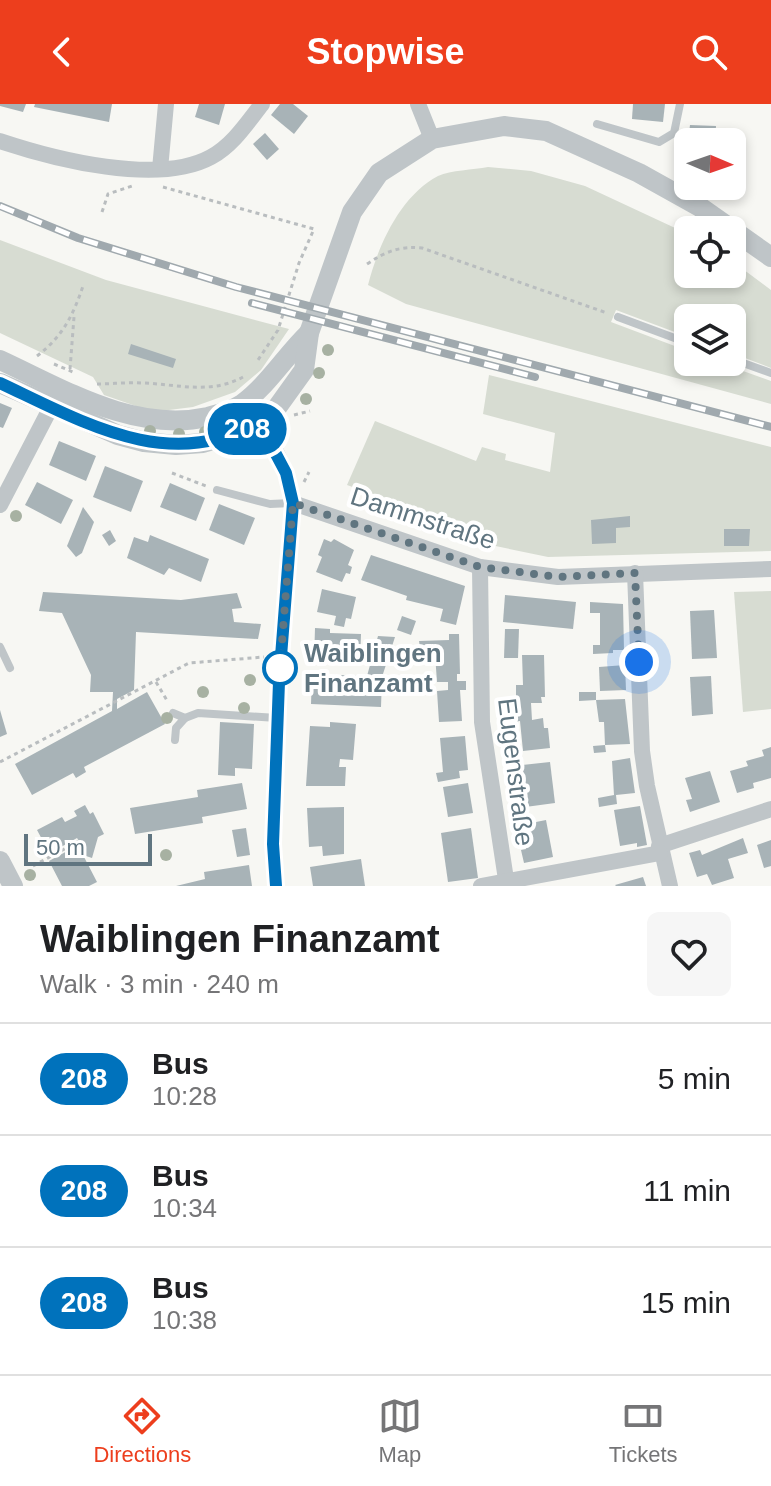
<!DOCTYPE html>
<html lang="en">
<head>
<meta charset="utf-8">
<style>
	:root { --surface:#fff; --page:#f6f6f6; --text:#202124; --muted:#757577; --line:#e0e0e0; --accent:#ed3e1d }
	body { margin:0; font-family:Arial,sans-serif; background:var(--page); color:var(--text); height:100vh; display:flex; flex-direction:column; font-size:30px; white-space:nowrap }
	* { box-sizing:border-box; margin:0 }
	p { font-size:26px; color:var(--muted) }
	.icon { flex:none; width:44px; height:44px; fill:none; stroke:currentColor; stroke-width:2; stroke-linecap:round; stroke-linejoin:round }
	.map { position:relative; height:782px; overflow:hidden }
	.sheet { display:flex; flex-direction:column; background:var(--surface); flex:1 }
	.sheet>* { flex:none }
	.badge { padding:0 16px; border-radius:26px; font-size:28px; line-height:52px }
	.needle { width:52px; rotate:92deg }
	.tools { position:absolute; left:674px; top:24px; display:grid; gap:16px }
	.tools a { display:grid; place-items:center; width:72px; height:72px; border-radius:12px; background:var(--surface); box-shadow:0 4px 12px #0003; font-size:40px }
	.scale { position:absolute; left:24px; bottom:20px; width:128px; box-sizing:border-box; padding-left:8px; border:4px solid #607580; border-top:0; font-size:22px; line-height:28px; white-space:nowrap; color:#607580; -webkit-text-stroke:6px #fff; paint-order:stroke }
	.you { position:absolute; width:40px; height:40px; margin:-20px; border:6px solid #fff; border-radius:50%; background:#1a73e8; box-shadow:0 0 0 12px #1a73e833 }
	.map>.badge { position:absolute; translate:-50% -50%; box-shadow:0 0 0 4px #fff }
	.round { display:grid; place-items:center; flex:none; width:84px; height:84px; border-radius:12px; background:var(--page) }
	.summary { display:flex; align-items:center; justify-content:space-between; height:136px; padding:0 40px }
	h1 { font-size:38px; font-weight:700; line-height:60px }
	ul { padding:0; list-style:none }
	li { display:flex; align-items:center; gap:24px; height:112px; padding:0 40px; border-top:2px solid var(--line) }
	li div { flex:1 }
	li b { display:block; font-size:30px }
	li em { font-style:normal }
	li .badge { min-width:88px; font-weight:700; text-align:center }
	header { display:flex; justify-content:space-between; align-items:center; height:104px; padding:0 40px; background:var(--accent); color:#fff; font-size:36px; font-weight:700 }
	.menu { display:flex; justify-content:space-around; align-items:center; height:112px; border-top:2px solid var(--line); background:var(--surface); font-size:22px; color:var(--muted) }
	.menu a { display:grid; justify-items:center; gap:4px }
	.menu .on { color:var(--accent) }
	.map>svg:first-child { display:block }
	.green { fill:#d7dcd2 }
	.building { fill:#a8b3b7 }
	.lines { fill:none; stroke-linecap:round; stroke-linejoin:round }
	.path { stroke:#b9bdbf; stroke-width:3; stroke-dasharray:4 4; stroke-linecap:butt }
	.service { stroke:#bfc5c8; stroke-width:8 }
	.minor { stroke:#bfc5c8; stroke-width:16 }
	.tertiary { stroke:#bfc5c8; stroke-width:20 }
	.rail-casing { stroke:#a0a9ae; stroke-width:8 }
	.rail { stroke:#fff; stroke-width:5; stroke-dasharray:15; stroke-linecap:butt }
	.tree { fill:#a7b1a2 }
	.line-casing { stroke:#fff; stroke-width:18 }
	.line { stroke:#0072bc; stroke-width:12 }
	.walk { stroke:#607580; stroke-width:8; stroke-dasharray:0 14.4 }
	.stop-dot { fill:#fff; stroke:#0072bc; stroke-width:4 }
	.labels { text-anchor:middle; stroke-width:8; stroke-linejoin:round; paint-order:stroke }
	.street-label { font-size:26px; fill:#607580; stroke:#fff }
	.stop-label { font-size:26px; font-weight:bold; fill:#607580; stroke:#fff; text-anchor:start }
</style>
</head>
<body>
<header><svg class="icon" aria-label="back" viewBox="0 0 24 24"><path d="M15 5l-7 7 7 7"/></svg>Stopwise<svg class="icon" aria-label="search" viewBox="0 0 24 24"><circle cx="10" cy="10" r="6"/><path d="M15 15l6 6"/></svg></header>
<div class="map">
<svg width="771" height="782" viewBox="0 0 771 782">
	<rect width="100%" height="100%" fill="#f7f7f3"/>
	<g class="green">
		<path d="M488 63 531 67 585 82 688 130V170H732V157L771 186V264L732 249V214H688V233L616 206 611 218 688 247V258H718L771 277V300L406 200 368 181C378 142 400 92 438 72 451 66 473 66 488 63Z"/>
		<polygon points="0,136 106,176 289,225 261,266 235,288 193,303 153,308 104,291 93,273 0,229"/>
		<polygon points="489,271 771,343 771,447 548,453 447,432 452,419 347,381 375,317 476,357 482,343 506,350 505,356 550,368 555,329 483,310"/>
		<polygon points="771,487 771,605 743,608 734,488"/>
	</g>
	<g class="building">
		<polygon points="0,0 26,0 23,8 0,2"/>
		<polygon points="35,0 112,0 109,18 34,3"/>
		<polygon points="199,0 225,0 219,21 195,13"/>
		<polygon points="280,0 293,0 308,12 294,30 271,11"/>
		<polygon points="633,0 665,0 663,18 632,15"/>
		<polygon points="690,21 716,22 715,38 688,38"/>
		<polygon points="265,29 279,45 267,56 253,40"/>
		<polygon points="131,240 176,255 173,264 128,250"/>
		<polygon points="0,299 12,304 3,324 0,323"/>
		<polygon points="59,337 96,352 86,377 49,361"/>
		<polygon points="105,362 143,377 131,408 93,393"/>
		<polygon points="37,378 73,396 61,420 25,401"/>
		<polygon points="170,379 205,394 196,417 160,403"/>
		<polygon points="219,400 255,414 244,441 209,426"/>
		<polygon points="83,403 94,418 82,449 76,453 67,442"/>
		<polygon points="630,412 630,423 616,424 616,439 592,440 591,416"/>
		<polygon points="724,425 750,425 749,442 724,442"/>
		<polygon points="110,426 116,437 109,442 102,431"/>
		<polygon points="150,431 209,455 201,478 169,464 164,471 127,454 134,433 148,438"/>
		<polygon points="324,435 331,438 334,435 354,446 348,461 352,463 350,470 346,469 342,478 316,468 322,453 318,451"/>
		<polygon points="371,451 465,482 456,521 440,517 443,505 406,496 407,492 361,476"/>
		<polygon points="322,485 356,493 351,515 346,514 344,523 334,521 336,512 317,508"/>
		<polygon points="43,488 181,496 237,489 242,504 232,505 234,518 261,520 258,535 136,528 134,586 117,595 117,605 147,588 165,620 84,663 86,668 76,674 73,669 32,691 15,660 112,607 113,588 90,588 91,571 62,509 39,507"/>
		<polygon points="505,491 576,498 573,525 503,518"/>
		<polygon points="590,498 623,500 624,546 613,546 613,549 593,550 593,541 600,541 600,509 590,509"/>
		<polygon points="714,506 717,554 692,555 690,507"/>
		<polygon points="402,512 416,517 411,531 397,526"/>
		<polygon points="315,524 330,525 330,529 361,530 360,559 314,557"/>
		<polygon points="505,525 519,525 518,554 504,554"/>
		<polygon points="449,530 459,530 460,570 457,570 457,577 466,577 466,586 460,586 462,617 439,618 437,587 448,586 448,578 437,578 435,550 417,550 417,544 420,544 419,537 449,536"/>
		<polygon points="378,532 395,533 382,573 381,603 311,600 312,570 367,572"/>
		<polygon points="522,551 544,551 545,593 541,593 542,599 531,599 532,616 543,614 544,624 548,624 550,644 523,647 520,617 513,618 512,601 516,600 516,581 523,581"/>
		<polygon points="625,561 626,586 600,587 599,563"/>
		<polygon points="711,572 713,610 692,612 690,573"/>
		<polygon points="579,588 596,588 596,596 579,597"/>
		<polygon points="625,595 630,640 605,641 606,648 594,649 593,642 605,641 604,618 599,618 596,596"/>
		<polygon points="0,606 7,630 0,633"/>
		<polygon points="220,618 254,620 252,665 235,664 235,672 218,671"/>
		<polygon points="330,618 356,620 353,656 340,655 339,663 346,663 345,682 306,682 310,622 330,623"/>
		<polygon points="465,632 468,666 459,667 460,674 438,678 436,669 443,668 440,634"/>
		<polygon points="771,643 771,674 753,679 754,684 737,689 730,667 748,662 746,657 764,652 762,646"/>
		<polygon points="630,654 635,689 616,691 617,700 599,703 598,694 614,691 612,657"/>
		<polygon points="550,658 555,699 518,704 513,662"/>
		<polygon points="710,667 720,698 690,708 686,696 692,695 685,674"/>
		<polygon points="242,679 247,705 202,713 203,719 135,730 130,704 198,693 197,686"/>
		<polygon points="468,679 473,709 448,713 443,683"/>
		<polygon points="85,701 90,710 93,708 104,730 98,733 92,754 83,751 97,778 89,782 62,782 49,757 80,740 79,737 77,734 61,743 56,733 44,739 37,726 62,713 65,718 77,712 74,707"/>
		<polygon points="640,702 647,741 637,743 637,739 620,742 614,706"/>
		<polygon points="344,703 344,750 323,752 322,742 309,743 307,704"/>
		<polygon points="546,716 553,753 524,759 521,746 526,745 521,721"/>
		<polygon points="246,724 250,751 237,753 232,726"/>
		<polygon points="471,724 478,774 448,778 441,729"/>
		<polygon points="743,734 748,749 728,755 734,774 712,781 707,770 697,773 689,749 700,746 702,751"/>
		<polygon points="771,736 771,762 764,764 757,741"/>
		<polygon points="361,755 365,782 313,782 310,763"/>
		<polygon points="249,761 252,782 176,782 205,775 204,768"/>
		<polygon points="643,773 646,782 616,782 615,781"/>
	</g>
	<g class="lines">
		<g class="path">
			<polyline points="163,83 314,125 299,159 278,226 256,259"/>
			<polyline points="102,108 108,90 132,82"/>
			<path d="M367 160C386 147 400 142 422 144L607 209"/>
			<path d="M37 252C62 233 73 212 83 182"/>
			<polyline points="54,260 73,268"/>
			<polyline points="70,265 74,213"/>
			<path d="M97 280C112 280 127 278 142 279 177 280 210 291 243 273"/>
			<polyline points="294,311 310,307"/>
			<polyline points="172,369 206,382"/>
			<polyline points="304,378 309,368"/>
			<polyline points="156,578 168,598"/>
			<polyline points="0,658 189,559 264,553"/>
			<polyline points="33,762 79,737"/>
		</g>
		<g class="service">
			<polyline points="597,20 659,38 674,29 680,0"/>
			<polyline points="618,213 688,239"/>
			<polyline points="732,255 771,269"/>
			<polyline points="217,386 270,400 292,399"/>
			<polyline points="0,543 10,564"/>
			<polyline points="173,609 185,614"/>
			<polyline points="175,636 176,624 185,614 198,609 277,614"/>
		</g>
		<g class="minor">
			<polyline points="418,0 432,35"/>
			<path d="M0 37C54 55 158 82 211 53 233 41 247 19 262 0"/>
			<polyline points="160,65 166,0"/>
			<polyline points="240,301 259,318 274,343 286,369 293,399 279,578 273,740 276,782"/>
			<polyline points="293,399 480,463 558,473 771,465"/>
			<polyline points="0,401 51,303"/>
			<polyline points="480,463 482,618 507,782"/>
			<polyline points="635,469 642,647 647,682 670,782"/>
			<polyline points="659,742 771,705"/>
			<polyline points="481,782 660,749"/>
		</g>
		<g class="tertiary">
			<path d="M0 256C65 286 134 329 208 313 219 310 233 306 242 300 268 281 286 251 309 229"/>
			<polyline points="0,279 118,331 144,338 176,341 203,339 245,327 276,305 304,266 309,229 352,108 379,69 432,35 504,22 546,27 639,69 700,103 771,153"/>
			<polyline points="0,757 13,782"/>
		</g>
		<g class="rail-casing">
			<g id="rail">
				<polyline points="0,102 78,134 236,183 771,323"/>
				<polyline points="252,199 535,273"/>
			</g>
		</g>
		<use href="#rail" class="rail"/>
	</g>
	<g class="tree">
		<circle cx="328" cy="246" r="6"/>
		<circle cx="319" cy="269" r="6"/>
		<circle cx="306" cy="295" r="6"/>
		<circle cx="150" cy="327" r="6"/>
		<circle cx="205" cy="328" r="6"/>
		<circle cx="179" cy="330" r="6"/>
		<circle cx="16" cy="412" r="6"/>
		<circle cx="250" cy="576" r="6"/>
		<circle cx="203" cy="588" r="6"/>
		<circle cx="244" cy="604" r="6"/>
		<circle cx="167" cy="614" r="6"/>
		<circle cx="166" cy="751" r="6"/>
		<circle cx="30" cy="771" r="6"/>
	</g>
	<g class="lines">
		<g class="line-casing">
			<path id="line" d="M0 279C83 318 170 370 259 318L286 369 293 399 279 578 273 740 276 782"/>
		</g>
		<use href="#line" class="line"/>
		<polyline class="walk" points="280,564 293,399 480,463 558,473 635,469 639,558"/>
	</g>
	<circle class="stop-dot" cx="280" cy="564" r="16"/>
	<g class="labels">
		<g class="street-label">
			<text transform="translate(423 414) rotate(18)" y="9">Dammstraße</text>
			<text transform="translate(516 668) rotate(83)" y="9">Eugenstraße</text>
		</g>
		<g class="stop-label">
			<text x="304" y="558">Waiblingen<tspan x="304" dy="30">Finanzamt</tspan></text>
		</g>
	</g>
</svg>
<div class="tools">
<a><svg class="needle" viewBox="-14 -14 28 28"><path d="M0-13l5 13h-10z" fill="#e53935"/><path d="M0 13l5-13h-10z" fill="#757577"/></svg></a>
<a><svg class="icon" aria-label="locate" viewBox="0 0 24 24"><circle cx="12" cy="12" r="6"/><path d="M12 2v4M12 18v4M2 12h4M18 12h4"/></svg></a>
<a><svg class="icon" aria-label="layers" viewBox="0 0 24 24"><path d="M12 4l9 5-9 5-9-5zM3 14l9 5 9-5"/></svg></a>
</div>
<div class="scale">50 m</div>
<div class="you" style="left:639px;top:558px"></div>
<b class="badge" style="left:247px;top:325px;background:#0072bc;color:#fff">208</b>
</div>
<section class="sheet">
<div class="summary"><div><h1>Waiblingen Finanzamt</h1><p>Walk · 3 min · 240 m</p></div><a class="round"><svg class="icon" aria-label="heart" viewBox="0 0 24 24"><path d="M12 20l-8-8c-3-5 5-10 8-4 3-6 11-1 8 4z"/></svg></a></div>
<ul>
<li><span class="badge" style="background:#0072bc;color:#fff">208</span><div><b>Bus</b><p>10:28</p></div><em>5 min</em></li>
<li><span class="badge" style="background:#0072bc;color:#fff">208</span><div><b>Bus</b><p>10:34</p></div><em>11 min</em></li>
<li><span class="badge" style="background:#0072bc;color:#fff">208</span><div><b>Bus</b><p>10:38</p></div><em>15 min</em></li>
</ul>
</section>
<nav class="menu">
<a class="on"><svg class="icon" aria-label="directions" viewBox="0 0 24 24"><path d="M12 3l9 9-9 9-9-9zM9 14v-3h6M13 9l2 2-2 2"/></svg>Directions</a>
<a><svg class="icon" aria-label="map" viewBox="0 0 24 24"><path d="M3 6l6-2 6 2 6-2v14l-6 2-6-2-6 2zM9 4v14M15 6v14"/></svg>Map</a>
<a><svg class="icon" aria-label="tickets" viewBox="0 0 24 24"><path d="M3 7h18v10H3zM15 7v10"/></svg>Tickets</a>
</nav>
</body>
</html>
